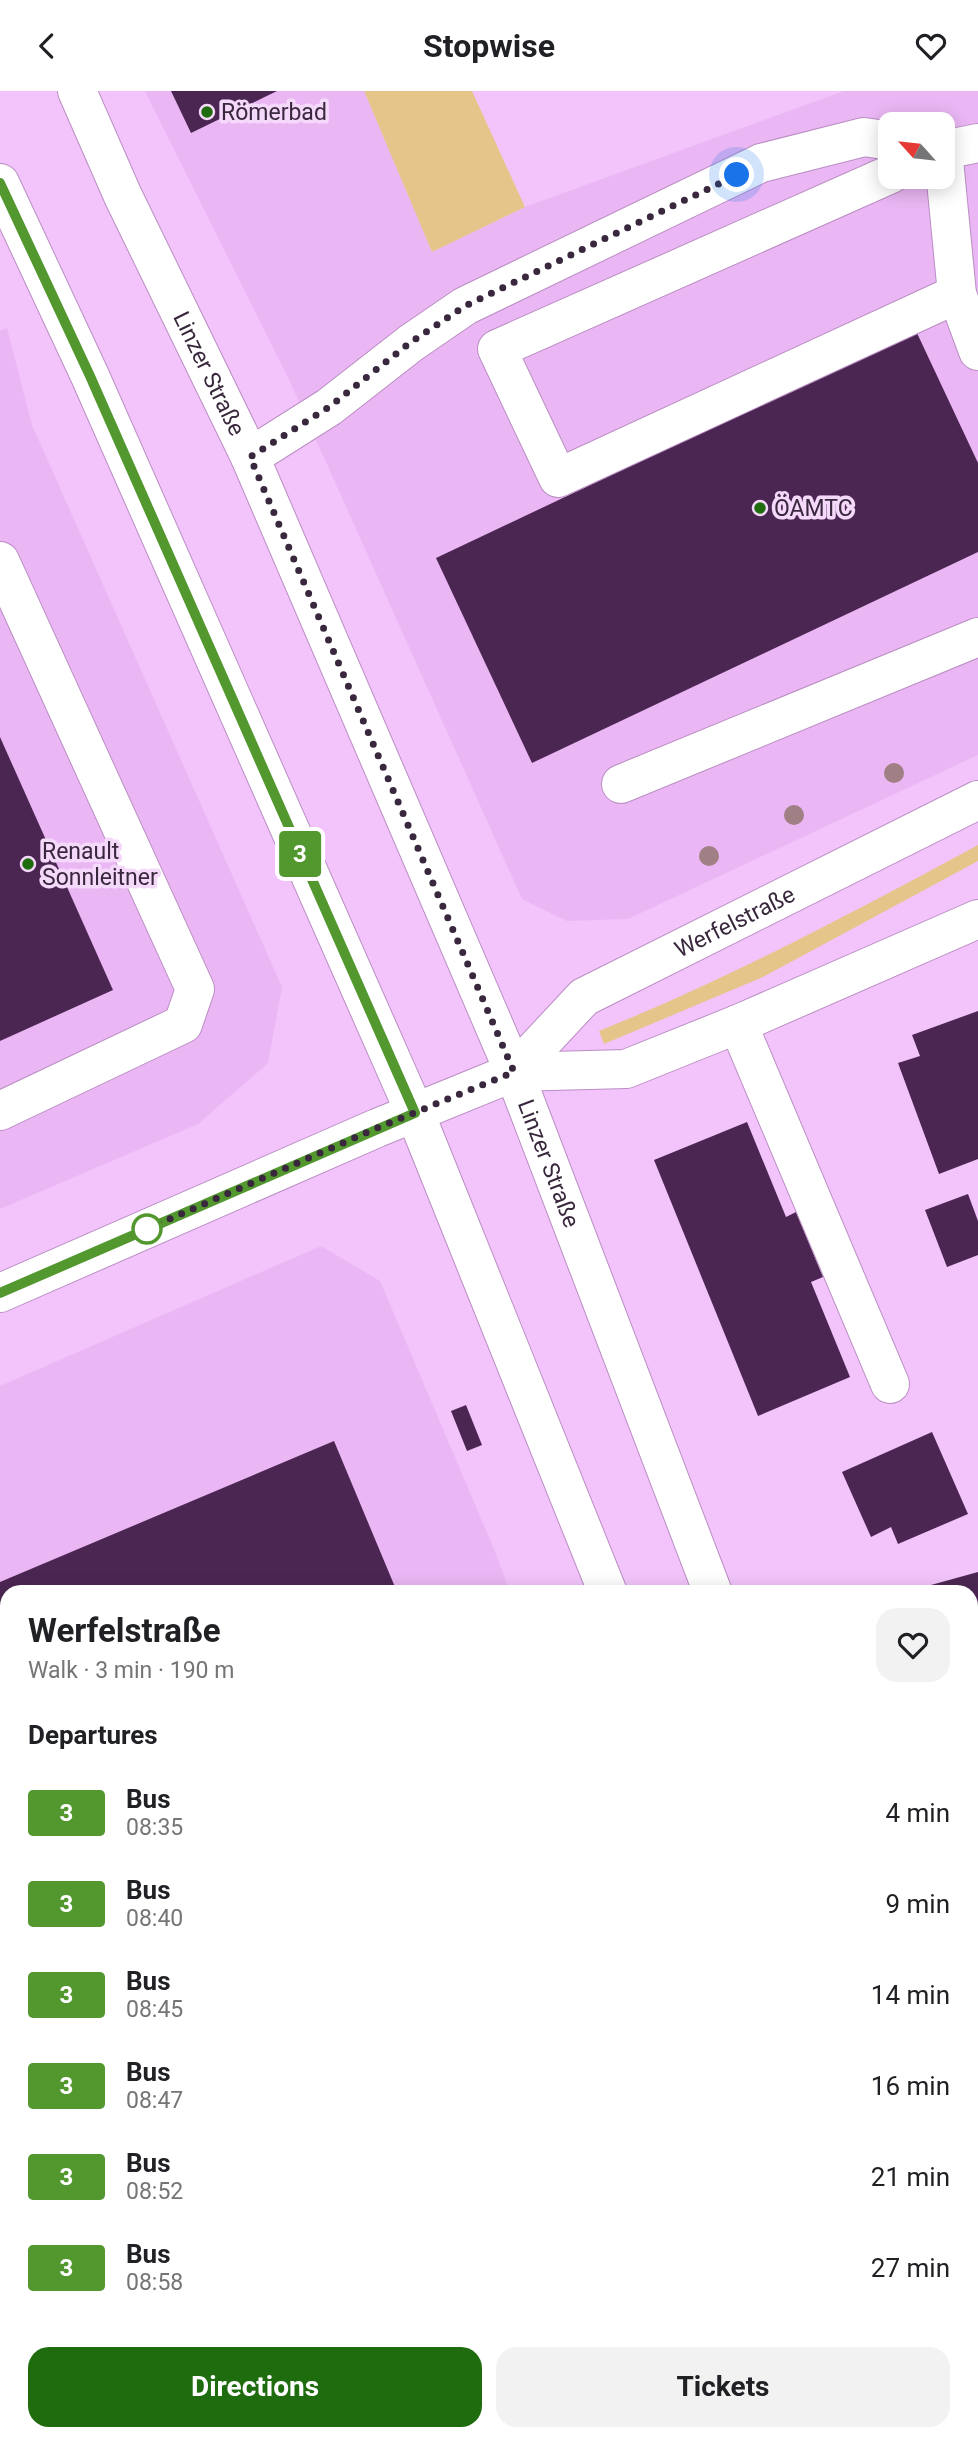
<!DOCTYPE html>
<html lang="en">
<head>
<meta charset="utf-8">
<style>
	:root { --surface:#fff; --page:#f2f2f2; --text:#202124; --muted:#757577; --accent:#1f6c0e }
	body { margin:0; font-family:Roboto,sans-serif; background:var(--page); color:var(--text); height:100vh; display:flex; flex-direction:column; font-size:26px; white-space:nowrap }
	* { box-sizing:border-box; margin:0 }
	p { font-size:23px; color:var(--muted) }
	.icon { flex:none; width:38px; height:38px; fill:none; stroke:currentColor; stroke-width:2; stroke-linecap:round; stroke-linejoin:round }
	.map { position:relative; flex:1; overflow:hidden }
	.details { position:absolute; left:0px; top:1494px; width:978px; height:856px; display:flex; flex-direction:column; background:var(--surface); border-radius:21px 21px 0 0; box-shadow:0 4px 18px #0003 }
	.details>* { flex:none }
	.badge { padding:0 14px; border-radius:5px; font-size:24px; line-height:46px }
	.needle { width:46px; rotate:297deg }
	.buttons { position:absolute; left:878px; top:21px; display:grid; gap:14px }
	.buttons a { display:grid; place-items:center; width:77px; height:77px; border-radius:14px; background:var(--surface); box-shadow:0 4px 18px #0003; font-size:35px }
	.you { position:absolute; width:35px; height:35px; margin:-18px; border:5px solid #fff; border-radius:50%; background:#1a73e8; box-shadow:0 0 0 10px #1a73e833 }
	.map>.badge { position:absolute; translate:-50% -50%; box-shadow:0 0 0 4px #fff }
	h2 { padding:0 28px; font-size:26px; line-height:63px }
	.round { display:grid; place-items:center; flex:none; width:74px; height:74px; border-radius:21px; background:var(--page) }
	.summary { display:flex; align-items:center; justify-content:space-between; height:119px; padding:0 28px }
	h1 { font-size:33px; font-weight:700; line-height:52px }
	.primary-button { display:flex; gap:14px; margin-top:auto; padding:14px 28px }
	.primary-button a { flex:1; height:80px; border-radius:21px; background:var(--accent); color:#fff; font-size:28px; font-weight:700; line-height:80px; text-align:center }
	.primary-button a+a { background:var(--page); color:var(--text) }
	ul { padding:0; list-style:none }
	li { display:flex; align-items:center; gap:21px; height:91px; padding:0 28px }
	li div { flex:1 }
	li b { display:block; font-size:26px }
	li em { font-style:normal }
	li .badge { min-width:77px; font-weight:700; text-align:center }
	header { display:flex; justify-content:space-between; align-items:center; height:91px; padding:0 28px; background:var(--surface); font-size:32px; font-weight:700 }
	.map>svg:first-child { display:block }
	.built { fill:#eab7f4; fill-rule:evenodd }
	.green { fill:#e6c58b }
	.building { fill:#4c2653 }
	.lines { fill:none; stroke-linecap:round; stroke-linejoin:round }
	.minor-casing { stroke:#ba8ec3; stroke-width:40 }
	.major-casing { stroke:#ba8ec3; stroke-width:40 }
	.minor { stroke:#fff; stroke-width:38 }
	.major { stroke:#fff; stroke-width:38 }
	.tree { fill:#a08084 }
	.line-casing { stroke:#fff; stroke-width:16 }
	.line { stroke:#52982f; stroke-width:10 }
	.walk { stroke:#39283d; stroke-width:7; stroke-dasharray:0 12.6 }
	.poi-dot { fill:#1f6c0e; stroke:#f5d9fa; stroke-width:2.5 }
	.stop-dot { fill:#fff; stroke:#52982f; stroke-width:3.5 }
	.labels { text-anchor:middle; stroke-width:7; stroke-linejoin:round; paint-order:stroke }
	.poi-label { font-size:23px; fill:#39283d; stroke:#f5d9fa; text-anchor:start }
	.street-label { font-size:23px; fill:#39283d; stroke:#f5d9fa }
</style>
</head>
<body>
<header><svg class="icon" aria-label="back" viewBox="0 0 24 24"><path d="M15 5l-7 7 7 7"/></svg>Stopwise<svg class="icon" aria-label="heart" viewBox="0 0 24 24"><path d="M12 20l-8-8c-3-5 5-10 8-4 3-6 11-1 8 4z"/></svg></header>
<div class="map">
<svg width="978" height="2350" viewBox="0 0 978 2350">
	<rect width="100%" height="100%" fill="#f2c4fb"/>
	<g class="built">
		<path d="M145 0H364L432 161 525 116 844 0H978V664L628 828 567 830 522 808 291 293ZM891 33H943V86H891Z"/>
		<polygon points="7,237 32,334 282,896 268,972 198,1033 0,1118 0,240"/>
		<polygon points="321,1155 380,1190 494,1458 510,1501 7,1502 7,2343 821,2343 824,2350 0,2350 0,1295"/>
	</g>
	<g class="green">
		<polygon points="364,0 472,0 525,116 432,161"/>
		<path d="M978 754V770L763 886 604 953 599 940C730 887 854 821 978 754Z"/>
	</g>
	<g class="building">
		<polygon points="171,0 277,0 191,42"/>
		<polygon points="916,240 978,372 978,461 532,672 436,467"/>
		<polygon points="0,646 113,899 0,950"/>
		<polygon points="978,920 978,1068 939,1083 898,972 920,965 912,944"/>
		<polygon points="747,1031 786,1126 796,1121 823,1186 811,1191 850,1286 758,1325 654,1069"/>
		<polygon points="968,1103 978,1130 978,1164 947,1176 925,1119"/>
		<polygon points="466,1314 482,1354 467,1360 451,1320"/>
		<polygon points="932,1341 968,1423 898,1453 891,1436 871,1446 842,1381"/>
		<polygon points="334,1350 395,1496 383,1502 7,1502 7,1651 0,1654 0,1491"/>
		<polygon points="978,1481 978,1580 971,1582 971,1502 933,1502 931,1494"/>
		<polygon points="978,1720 978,1871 971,1873 971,1722"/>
		<polygon points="7,1734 7,2074 0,2076 0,1737"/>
		<polygon points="978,1960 978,2020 977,2020 971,1999 971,1962"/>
		<polygon points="232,2343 742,2343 745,2350 214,2350"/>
	</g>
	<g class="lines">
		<g class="minor-casing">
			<g id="minor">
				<polyline points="943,59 957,203 978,260"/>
				<polyline points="943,59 978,52"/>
				<polyline points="891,83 497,258 558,387 957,203"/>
				<polyline points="250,366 329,316 411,252 465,215 761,72 864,46 891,50"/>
				<polyline points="0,470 195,898 183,933 0,1020"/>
				<polyline points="621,693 978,546"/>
				<polyline points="738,933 890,1293"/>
				<path id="s1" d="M514 981 584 906 978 709"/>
				<polyline points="0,1202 377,1037 514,981 626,978 738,933 978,828"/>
				<polyline points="0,1704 7,1701"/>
				<polyline points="0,2094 7,2092"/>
				<polyline points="0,2245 7,2243"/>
				<polyline points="786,2343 788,2350"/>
				<polyline points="130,2350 151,2343"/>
			</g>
		</g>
		<g class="major-casing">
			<g id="major">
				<path id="s2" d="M77 0 123 105 250 366 514 981 713 1502"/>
				<polyline points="0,92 90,285 415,1022 608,1502"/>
				<polyline points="971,2249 978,2271"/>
				<polyline points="903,2343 906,2350"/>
			</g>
		</g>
		<use href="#minor" class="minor"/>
		<use href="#major" class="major"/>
	</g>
	<g class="tree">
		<circle cx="894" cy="682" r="10"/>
		<circle cx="794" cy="724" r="10"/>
		<circle cx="709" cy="765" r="10"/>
	</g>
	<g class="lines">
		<g class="line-casing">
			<polyline id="line" points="0,92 90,285 415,1022 0,1202"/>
		</g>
		<use href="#line" class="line"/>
		<polyline class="walk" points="147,1138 377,1037 514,981 250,366 329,316 411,251 465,215 737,84"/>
	</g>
	<g class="poi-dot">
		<circle cx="207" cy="21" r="7"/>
		<circle cx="760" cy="417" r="7"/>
		<circle cx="28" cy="773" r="7"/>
	</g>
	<circle class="stop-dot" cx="147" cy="1138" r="14"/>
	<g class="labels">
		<g class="poi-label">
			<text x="221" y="29">Römerbad</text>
			<text x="774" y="425">ÖAMTC</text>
			<text x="42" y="768">Renault<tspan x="42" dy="26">Sonnleitner</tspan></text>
		</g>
		<g class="street-label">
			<text dy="8" stroke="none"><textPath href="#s2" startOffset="312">Linzer Straße</textPath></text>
			<text dy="8" stroke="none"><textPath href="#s1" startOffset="271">Werfelstraße</textPath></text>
			<text dy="8" stroke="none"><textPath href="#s2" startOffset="1172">Linzer Straße</textPath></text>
		</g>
	</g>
</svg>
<div class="buttons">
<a><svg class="needle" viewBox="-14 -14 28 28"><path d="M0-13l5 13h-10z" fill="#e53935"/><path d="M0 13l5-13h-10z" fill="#757577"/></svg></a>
</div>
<div class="you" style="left:737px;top:84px"></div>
<b class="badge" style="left:300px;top:763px;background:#52982f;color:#fff">3</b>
<section class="details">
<div class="summary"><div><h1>Werfelstraße</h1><p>Walk · 3 min · 190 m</p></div><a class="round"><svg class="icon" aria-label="heart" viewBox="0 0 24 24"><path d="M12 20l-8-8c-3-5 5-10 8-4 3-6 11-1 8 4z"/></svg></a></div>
<h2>Departures</h2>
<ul>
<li><span class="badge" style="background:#52982f;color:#fff">3</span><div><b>Bus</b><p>08:35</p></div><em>4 min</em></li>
<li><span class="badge" style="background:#52982f;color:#fff">3</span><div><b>Bus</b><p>08:40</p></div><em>9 min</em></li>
<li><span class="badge" style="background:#52982f;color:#fff">3</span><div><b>Bus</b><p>08:45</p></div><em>14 min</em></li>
<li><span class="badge" style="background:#52982f;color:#fff">3</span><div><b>Bus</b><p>08:47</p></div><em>16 min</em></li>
<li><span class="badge" style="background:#52982f;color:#fff">3</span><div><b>Bus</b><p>08:52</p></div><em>21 min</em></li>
<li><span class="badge" style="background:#52982f;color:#fff">3</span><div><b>Bus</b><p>08:58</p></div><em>27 min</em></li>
</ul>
<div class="primary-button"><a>Directions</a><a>Tickets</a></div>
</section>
</div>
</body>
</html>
